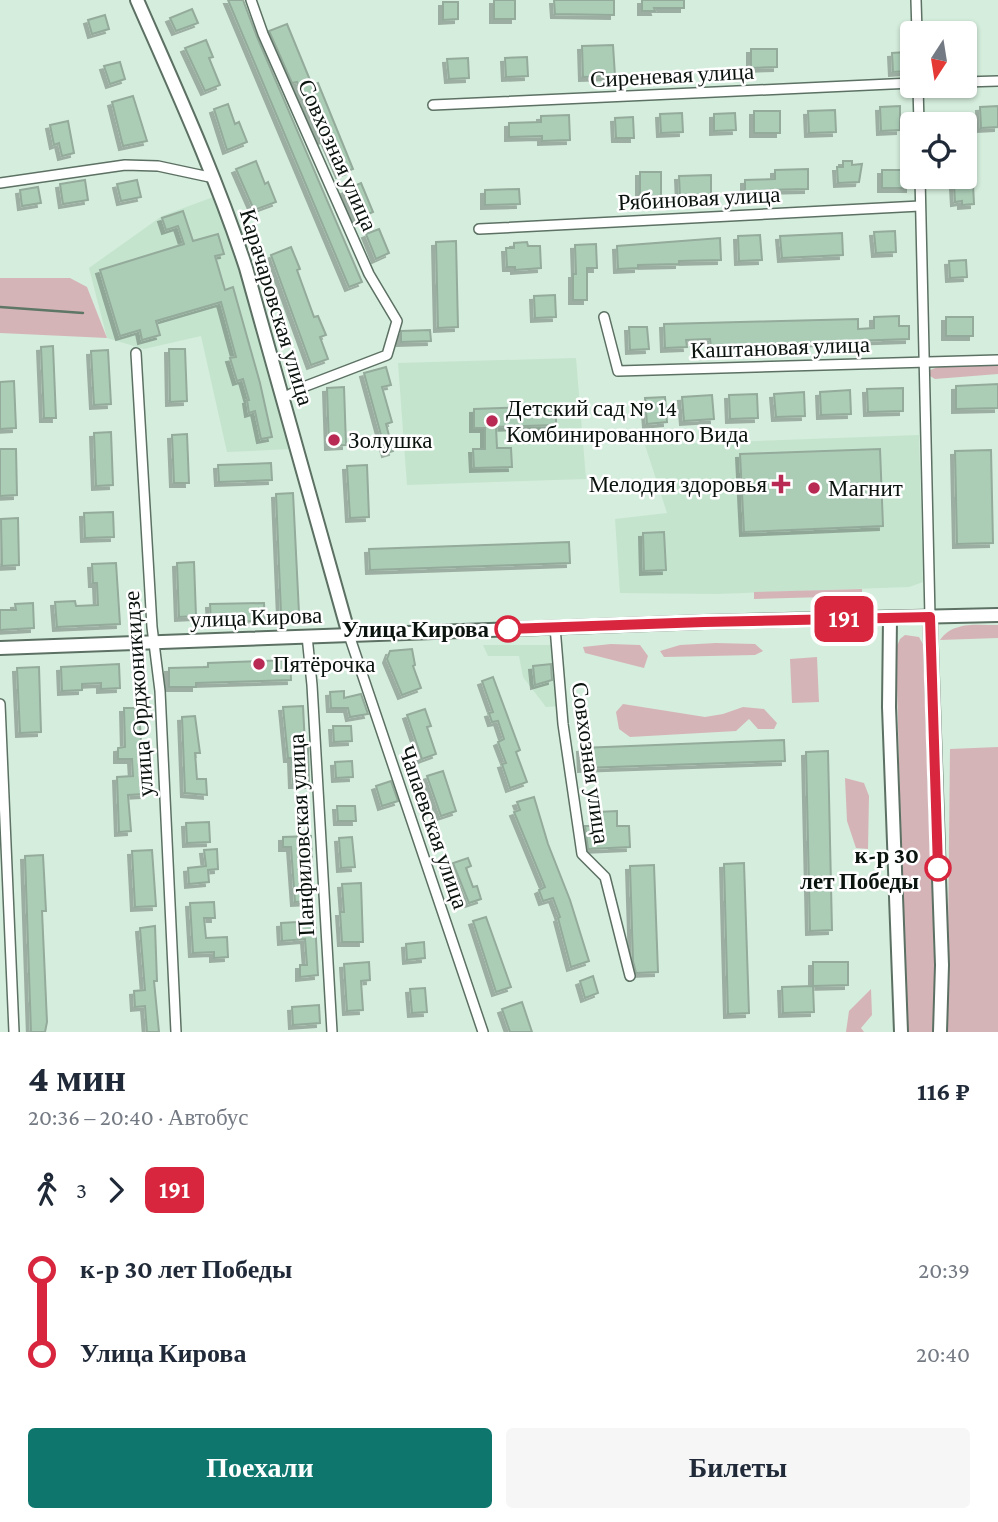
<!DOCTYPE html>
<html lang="ru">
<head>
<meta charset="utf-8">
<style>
	:root { --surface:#fff; --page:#f6f6f7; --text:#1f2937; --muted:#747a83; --accent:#0f766e }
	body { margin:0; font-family:"Crimson Pro",serif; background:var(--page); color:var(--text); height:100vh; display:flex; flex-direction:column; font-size:26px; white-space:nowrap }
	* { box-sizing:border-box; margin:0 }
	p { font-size:23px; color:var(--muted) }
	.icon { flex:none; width:38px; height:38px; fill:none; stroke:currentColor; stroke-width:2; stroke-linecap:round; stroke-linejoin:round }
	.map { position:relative; height:1032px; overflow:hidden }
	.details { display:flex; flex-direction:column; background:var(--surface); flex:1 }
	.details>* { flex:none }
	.badge { padding:0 14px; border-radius:10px; font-size:24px; line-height:46px }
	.needle { width:46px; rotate:192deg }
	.fabs { position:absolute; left:900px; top:21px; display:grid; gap:14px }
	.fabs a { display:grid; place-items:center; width:77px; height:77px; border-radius:7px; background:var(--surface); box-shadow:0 2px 5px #0004; font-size:35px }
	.map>.badge { position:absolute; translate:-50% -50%; box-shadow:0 0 0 4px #fff }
	.legs { display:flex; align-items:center; gap:10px; height:77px; padding:0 28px; font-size:23px }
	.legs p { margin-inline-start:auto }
	.head { display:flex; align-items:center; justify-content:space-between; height:119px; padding:0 28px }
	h1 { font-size:38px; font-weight:800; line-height:52px }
	.button { display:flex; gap:14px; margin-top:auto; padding:14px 28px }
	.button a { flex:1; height:80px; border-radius:7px; background:var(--accent); color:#fff; font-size:28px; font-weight:800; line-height:80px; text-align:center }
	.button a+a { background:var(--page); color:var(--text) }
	ul { padding:0 28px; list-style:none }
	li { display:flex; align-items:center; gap:24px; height:84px; font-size:26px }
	li i { display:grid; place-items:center; width:10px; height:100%; margin:0 9px; background:currentColor }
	li i::after { content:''; width:18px; height:18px; margin:-9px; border:5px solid; border-radius:50%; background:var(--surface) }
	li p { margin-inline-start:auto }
	li:first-child i { background:linear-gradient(#0000 50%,currentColor 0) }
	li:last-child i { background:linear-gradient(currentColor 50%,#0000 0) }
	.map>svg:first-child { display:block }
	.built { fill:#c4e4ce }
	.green { fill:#d5b4b8 }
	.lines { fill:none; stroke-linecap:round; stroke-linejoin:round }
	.stream { stroke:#5d7666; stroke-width:2.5 }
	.building { fill:#abcdb6; stroke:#94ab9b; stroke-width:2; filter:url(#shadow) }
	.street-casing { stroke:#5c7163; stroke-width:12 }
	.secondary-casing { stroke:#5c7163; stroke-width:16 }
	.street { stroke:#fff; stroke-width:9 }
	.secondary { stroke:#fff; stroke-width:12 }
	.line-1-casing { stroke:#fff; stroke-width:16 }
	.line-1 { stroke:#d7263d; stroke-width:10 }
	.poi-dot { fill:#b82953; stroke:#fff; stroke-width:2.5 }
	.stop-1-dot { fill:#fff; stroke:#d7263d; stroke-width:3.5 }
	.labels { text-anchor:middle; stroke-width:5; stroke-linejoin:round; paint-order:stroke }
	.street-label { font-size:23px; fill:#0b130e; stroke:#fff }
	.poi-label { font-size:23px; fill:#0b130e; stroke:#fff; text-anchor:start }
	.stop-label { font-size:23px; font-weight:bold; fill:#0b130e; stroke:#fff; text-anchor:end }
</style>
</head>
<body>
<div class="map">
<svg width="998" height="1032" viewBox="0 0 998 1032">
	<defs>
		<filter id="shadow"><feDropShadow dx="-4" dy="4" stdDeviation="0" flood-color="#0004"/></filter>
	</defs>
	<rect width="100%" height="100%" fill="#d5eddc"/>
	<g class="built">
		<polygon points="216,196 226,220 291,449 227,452 201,336 144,349 107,338 89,268 162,216"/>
		<polygon points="576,358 586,479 407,485 398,363"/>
		<polygon points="919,435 923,582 909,587 716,594 620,593 615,519 667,513 645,445"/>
		<polygon points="483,645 553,645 559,706 546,707 523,677 519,656 488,656"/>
	</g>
	<g class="green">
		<polygon points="0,278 70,278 87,287 107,338 0,333"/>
		<polygon points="998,365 998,374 935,379 930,376 930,370 938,367"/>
		<polygon points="862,589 862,596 754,599 754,592"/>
		<path d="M998 625V638L940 640C953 621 977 625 998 625Z"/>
		<polygon points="905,635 919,637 925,648 936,1024 934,1032 906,1032 896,648 900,639"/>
		<polygon points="716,643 755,644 763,651 755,655 664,657 660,651 680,645"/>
		<polygon points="611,644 640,645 648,656 644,668 585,653 583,647"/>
		<polygon points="817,657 819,702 792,703 790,659"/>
		<polygon points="623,704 705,717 723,714 743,707 764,709 777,723 774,729 758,729 749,719 736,731 630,737 619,729 616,712"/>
		<polygon points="998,747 998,1032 947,1032 950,749"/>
		<polygon points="845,778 864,783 869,796 868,849 856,848 847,821"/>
		<polygon points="871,989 872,1015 861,1028 864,1032 846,1032 849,1011"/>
	</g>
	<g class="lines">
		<polyline class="stream" points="0,307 83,313"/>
	</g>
	<g class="building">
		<polygon points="228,0 243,0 257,37 362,282 349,287"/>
		<rect x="494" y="0" width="21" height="19"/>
		<polygon points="554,0 614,0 614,15 555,14"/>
		<polygon points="642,0 684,0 684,8 654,8 655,11 642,11"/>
		<polygon points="443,2 458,2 458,19 443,20"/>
		<polygon points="192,9 198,23 176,31 170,18"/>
		<polygon points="105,15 109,29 92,34 88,20"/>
		<polygon points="287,24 312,85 318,83 353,169 340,174 325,139 321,140 297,82 292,83 269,31"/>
		<polygon points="206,40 213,57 209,58 220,85 205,91 185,48"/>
		<polygon points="613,45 615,76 583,77 582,46"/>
		<polygon points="751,49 777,49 777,67 751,68"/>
		<polygon points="906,52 907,71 893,72 892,53"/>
		<polygon points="527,57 528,76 506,77 505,58"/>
		<polygon points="468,58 469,78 449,79 447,59"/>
		<polygon points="120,62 125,79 110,84 104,66"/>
		<polygon points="133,96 147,141 123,146 112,102"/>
		<polygon points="228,104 235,124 239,122 247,142 227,150 214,109"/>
		<polygon points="900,106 900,130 881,131 880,107"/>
		<polygon points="998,106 998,127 981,128 980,107"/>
		<polygon points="835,110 836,132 809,133 808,111"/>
		<rect x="754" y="111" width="26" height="22"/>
		<polygon points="682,113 683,132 661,133 660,114"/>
		<polygon points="735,113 736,130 714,131 714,114"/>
		<polygon points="569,115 570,140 542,141 542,136 509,137 509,123 541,122 541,116"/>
		<polygon points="633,117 634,138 616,138 615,118"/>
		<polygon points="68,121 74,153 62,156 59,143 54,145 50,125"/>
		<polygon points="256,161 265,184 268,182 276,202 254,210 236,169"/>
		<polygon points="843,161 852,161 852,165 862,164 859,182 838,183 837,167 843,167"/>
		<polygon points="808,169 808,189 765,190 765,195 745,195 745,180 775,179 775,170"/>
		<rect x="882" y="170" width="28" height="18"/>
		<rect x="640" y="172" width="21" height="24"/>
		<polygon points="711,175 711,196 680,197 679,176"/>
		<polygon points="85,180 88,200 63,204 60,184"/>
		<polygon points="137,180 141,197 121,201 117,184"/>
		<polygon points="361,183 373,212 357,219 345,190"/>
		<polygon points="973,184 974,204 962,205 962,201 955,202 954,185"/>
		<polygon points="38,187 41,203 22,206 20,190"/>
		<polygon points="519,189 520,204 485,205 485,190"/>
		<polygon points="183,211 193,241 218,234 224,254 215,256 225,290 233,287 260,383 272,437 261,439 255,411 249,413 247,400 249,400 243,379 237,381 230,358 236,357 221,302 156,321 160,335 142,340 140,330 120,336 100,270 184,244 178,226 166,230 162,218"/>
		<polygon points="379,229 389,253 376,259 366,234"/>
		<polygon points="895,231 896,252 876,253 874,232"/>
		<polygon points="842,233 843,255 782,258 780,236"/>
		<polygon points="760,235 762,260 739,261 738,236"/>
		<polygon points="720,238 721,260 679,261 679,264 638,265 638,268 618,269 617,246"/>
		<polygon points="456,241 458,327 438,328 436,242"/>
		<polygon points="527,242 528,246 540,246 541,268 515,270 515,267 507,267 506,248 514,248 514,243"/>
		<polygon points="596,244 597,268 587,268 587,300 573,300 573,274 576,274 575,245"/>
		<polygon points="291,247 300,269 297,270 314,317 318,316 326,335 320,337 328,359 311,365 271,255"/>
		<polygon points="966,260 967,277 950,278 949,261"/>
		<polygon points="555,295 556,317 535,318 534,296"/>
		<polygon points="899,316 899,326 909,326 909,339 711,346 710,339 686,340 687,347 665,348 664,324 858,319 858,329 874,328 874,317"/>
		<rect x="946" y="317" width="27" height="19"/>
		<polygon points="629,327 647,327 649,349 630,350"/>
		<polygon points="430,330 431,341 401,342 401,331"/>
		<polygon points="53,346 56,418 44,418 41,347"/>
		<polygon points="169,349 185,349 187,401 170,402"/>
		<polygon points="108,350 111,404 94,405 91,351"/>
		<polygon points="386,367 391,385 382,387 392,422 386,424 393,451 386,453 364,373"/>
		<polygon points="14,381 16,428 0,429 0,382"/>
		<polygon points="998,384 998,408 956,409 956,386"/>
		<polygon points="344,387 346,445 329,446 327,388"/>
		<polygon points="903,388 903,411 868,412 867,389"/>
		<polygon points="850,390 851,414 821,415 820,392"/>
		<polygon points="804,392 805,416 776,417 774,394"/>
		<polygon points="757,394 758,418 730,419 729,395"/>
		<polygon points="712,395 714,419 684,421 682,397"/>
		<polygon points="665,397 667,422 647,424 645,398"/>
		<polygon points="556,406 556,425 496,427 497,448 511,448 512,467 474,468 473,449 485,449 485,428 474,428 474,409"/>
		<polygon points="111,432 113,485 96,486 94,433"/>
		<polygon points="187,434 189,483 174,483 172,435"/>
		<polygon points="0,449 16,449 17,495 0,496"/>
		<polygon points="880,449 883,526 744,532 740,454"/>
		<polygon points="991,450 993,543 957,544 955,451"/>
		<polygon points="271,463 272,480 219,482 218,465"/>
		<polygon points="367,465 369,517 350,518 347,466"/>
		<polygon points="293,493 299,613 281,613 276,494"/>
		<polygon points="113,512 114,537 85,538 84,513"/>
		<polygon points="18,518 19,565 2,566 1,519"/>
		<polygon points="664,532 666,570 644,571 643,533"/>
		<polygon points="569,542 570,563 370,570 369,549"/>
		<polygon points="194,562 196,616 179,617 177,563"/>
		<polygon points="116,563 120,624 57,627 55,602 75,601 76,606 98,605 97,583 93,583 92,564"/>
		<polygon points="33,603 34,628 0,630 0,610 16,610 15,604"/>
		<polygon points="264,603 265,621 211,622 210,604"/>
		<polygon points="412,649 415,665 413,666 421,688 402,695 387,659 390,651"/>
		<polygon points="290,660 291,680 196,683 196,687 169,687 169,668 208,667 208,663"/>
		<polygon points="119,664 120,688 101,689 101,683 82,684 82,690 62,691 61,667"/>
		<polygon points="551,664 552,680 535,685 533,666"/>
		<polygon points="39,667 41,732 20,733 17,668"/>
		<polygon points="493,677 520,750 516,752 527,782 510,788 502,764 506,763 498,742 504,739 498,721 492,722 489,713 493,712 482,681"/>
		<polygon points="344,691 344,698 361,694 368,714 350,717 348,708 331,708 330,692"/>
		<polygon points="303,706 305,745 308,745 309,784 293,784 292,758 288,758 283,707"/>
		<polygon points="124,708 139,708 144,794 128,795 131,831 119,832 117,777 133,776 132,759 118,759 118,748 125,747"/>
		<polygon points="425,709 431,726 427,727 436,754 422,759 407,715"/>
		<polygon points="195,716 200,753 195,753 197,779 206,779 207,795 185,793 182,717"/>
		<polygon points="333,726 351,726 352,741 334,742"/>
		<polygon points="784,740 785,761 582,768 581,748"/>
		<polygon points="828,751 832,930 810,931 806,752"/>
		<polygon points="352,761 353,777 336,778 335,762"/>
		<polygon points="443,771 456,811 441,816 427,776"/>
		<polygon points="391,781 398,801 382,806 376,786"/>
		<polygon points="534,797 548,844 570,900 589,961 571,967 558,918 560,917 553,898 543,901 539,890 545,887 514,812 520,810 517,802"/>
		<polygon points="337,806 355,806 356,821 338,821"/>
		<polygon points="617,811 617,826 629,826 630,847 588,849 585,826 598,826 597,812"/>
		<polygon points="209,822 210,842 187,843 186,823"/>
		<polygon points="311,836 312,861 303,862 304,884 312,883 313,901 295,902 291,847 283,847 283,837"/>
		<polygon points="352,837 355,867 341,868 339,838"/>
		<polygon points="217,849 218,869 208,870 209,882 189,884 188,868 206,866 204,850"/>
		<polygon points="152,850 156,906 135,907 132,851"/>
		<polygon points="43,855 46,911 42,911 47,1022 45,1032 31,1032 25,856"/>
		<polygon points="468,858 471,866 466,868 473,887 477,886 481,899 469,903 453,863"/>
		<polygon points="744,863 749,1013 728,1014 724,864"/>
		<polygon points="654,865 658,972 636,973 633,961 630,866"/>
		<polygon points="361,883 363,942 342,942 340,912 344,912 342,884"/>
		<polygon points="214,902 215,918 204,918 206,938 227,937 228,957 214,958 214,952 193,953 190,903"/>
		<polygon points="486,917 511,987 496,992 473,921"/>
		<polygon points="315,921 318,975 300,977 300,965 307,965 305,939 282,941 281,923"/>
		<polygon points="155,926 157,981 154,981 159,1032 147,1032 145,1006 135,1007 134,991 145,990 140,928"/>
		<polygon points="424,942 425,958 407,960 406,944"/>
		<polygon points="369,962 370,980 361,981 363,1010 347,1011 344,964"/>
		<polygon points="813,962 848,962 848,985 813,986"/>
		<polygon points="593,976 598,993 585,998 580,981"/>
		<polygon points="813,986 814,1012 783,1013 782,987"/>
		<polygon points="425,988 427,1012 412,1013 410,989"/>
		<polygon points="522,1002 532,1032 510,1032 502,1009"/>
		<polygon points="319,1005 320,1023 293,1025 292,1007"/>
	</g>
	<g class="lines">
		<g class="street-casing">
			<g id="street">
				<polyline points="251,0 263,34 369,274 397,321 387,355 306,386 283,398"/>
				<polyline points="916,0 917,33"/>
				<polyline points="964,82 998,81"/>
				<polyline points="918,86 919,124"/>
				<polyline points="433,105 912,83"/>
				<polyline points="920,177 930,617"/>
				<polyline points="0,183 125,165 158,166 214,178"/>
				<polyline points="479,229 920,206"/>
				<polyline points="604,317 618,371 998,360"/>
				<polyline points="136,353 152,627 160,691 176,1032"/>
				<polyline points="555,627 563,724 582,854 605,877 630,976"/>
				<polyline points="349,635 483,1032"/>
				<polyline points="307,636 312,685 332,1032"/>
				<polyline points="0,704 14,1032"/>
			</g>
		</g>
		<g class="secondary-casing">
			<g id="secondary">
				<path d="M137 0C176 89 216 176 246 268L349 635"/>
				<polyline points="930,617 942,965 940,1032"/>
				<polyline points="890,618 889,707 901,1032"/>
				<polyline points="0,648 704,622 998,615"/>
			</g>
		</g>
		<use href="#street" class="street"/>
		<use href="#secondary" class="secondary"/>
	</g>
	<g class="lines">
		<g class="line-1-casing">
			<polyline id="line-1" points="508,629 704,622 930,617 938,868"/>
		</g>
		<use href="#line-1" class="line-1"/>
	</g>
	<g class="poi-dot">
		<circle cx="492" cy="421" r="7"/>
		<circle cx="334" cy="440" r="7"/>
		<path d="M777.5 473.5h7v7h7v7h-7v7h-7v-7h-7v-7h7z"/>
		<circle cx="814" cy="488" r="7"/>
		<circle cx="259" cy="664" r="7"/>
	</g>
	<g class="stop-1-dot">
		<circle cx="508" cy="629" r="12"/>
		<circle cx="938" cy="868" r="12"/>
	</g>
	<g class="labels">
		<g class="street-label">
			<text transform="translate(672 75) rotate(-3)" y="8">Сиреневая улица</text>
			<text transform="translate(338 155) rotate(66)" y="8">Совхозная улица</text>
			<text transform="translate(699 198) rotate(-3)" y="8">Рябиновая улица</text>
			<text transform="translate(277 307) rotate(73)" y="8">Карачаровская улица</text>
			<text transform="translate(780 347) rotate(-2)" y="8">Каштановая улица</text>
			<text transform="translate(256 617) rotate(-2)" y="8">улица Кирова</text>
			<text transform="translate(138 694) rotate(-94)" y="8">улица Орджоникидзе</text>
			<text transform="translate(591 763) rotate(82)" y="8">Совхозная улица</text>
			<text transform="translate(434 827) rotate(71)" y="8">Чапаевская улица</text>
			<text transform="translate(301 835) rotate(-93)" y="8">Панфиловская улица</text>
		</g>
		<g class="poi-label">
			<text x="506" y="416">Детский сад № 14<tspan x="506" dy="26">Комбинированного Вида</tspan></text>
			<text x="348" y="448">Золушка</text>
			<text x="767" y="492" text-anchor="end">Мелодия здоровья</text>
			<text x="828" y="496">Магнит</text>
			<text x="273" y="672">Пятёрочка</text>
		</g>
		<g class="stop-label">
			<text x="489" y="637">Улица Кирова</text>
			<text x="919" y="863">к-р 30<tspan x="919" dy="26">лет Победы</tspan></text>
		</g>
	</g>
</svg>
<div class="fabs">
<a><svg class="needle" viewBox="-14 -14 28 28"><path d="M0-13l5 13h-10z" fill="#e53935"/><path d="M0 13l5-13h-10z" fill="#747a83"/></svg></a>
<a><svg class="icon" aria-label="locate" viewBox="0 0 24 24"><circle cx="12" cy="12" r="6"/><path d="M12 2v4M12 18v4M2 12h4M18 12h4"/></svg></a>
</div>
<b class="badge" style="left:844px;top:619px;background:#d7263d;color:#fff">191</b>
</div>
<section class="details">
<div class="head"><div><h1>4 мин</h1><p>20:36 – 20:40 · Автобус</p></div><b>116 ₽</b></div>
<div class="legs"><svg class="icon" aria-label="walk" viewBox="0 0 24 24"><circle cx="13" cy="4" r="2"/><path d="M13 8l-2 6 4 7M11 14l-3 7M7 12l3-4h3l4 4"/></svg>3<svg class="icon" aria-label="forward" viewBox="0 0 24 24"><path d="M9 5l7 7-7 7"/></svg><b class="badge" style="background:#d7263d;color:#fff">191</b></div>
<ul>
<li><i style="color:#d7263d"></i><b>к-р 30 лет Победы</b><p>20:39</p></li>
<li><i style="color:#d7263d"></i><b>Улица Кирова</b><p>20:40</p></li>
</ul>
<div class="button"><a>Поехали</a><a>Билеты</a></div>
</section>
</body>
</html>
